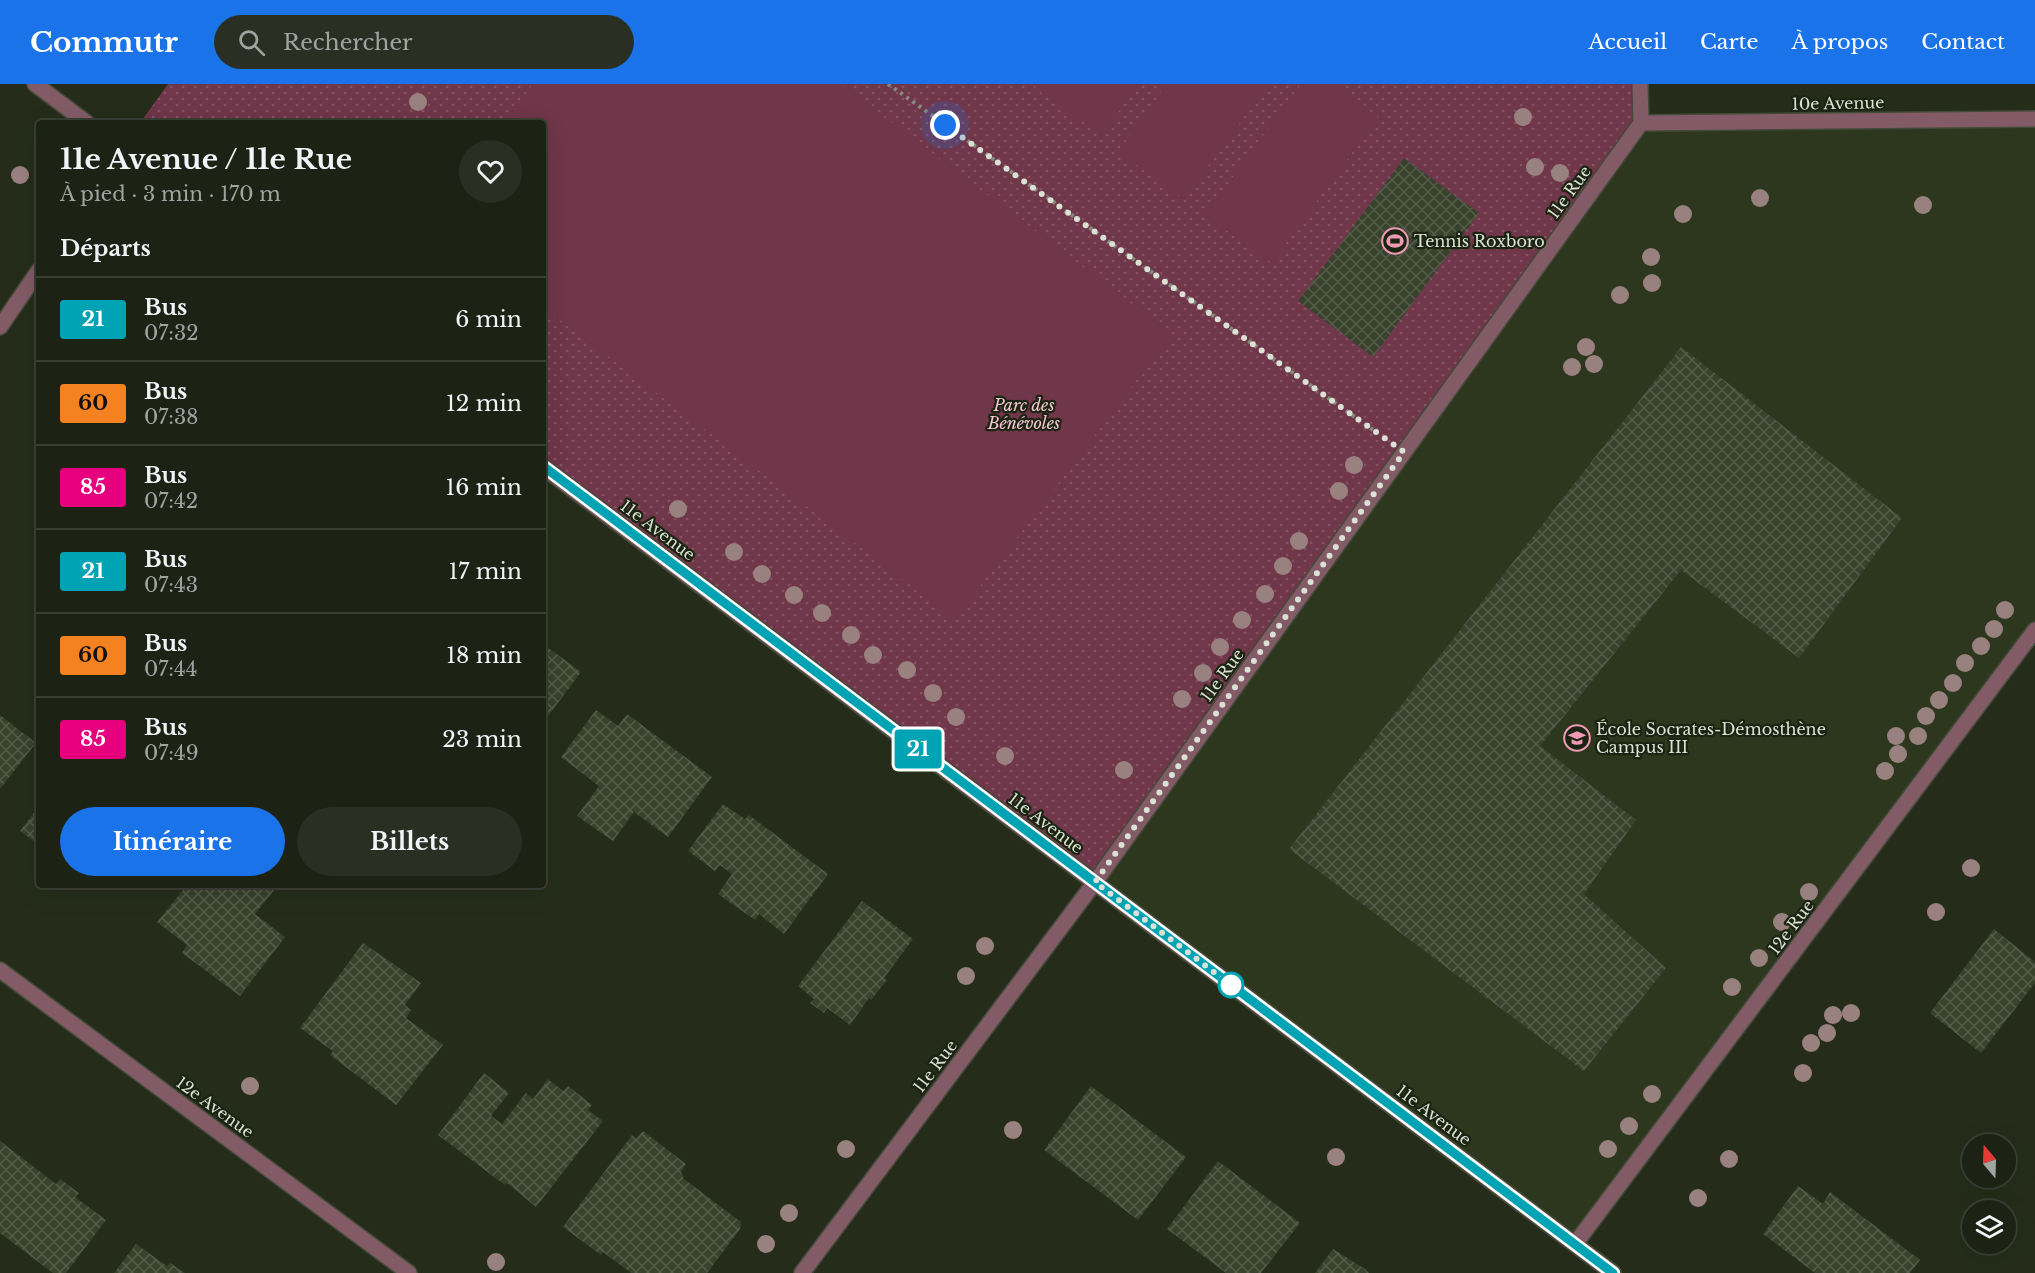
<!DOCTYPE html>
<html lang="fr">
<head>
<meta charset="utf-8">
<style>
	:root { --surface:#1c2214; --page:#292f22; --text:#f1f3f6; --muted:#a0a4a0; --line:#3a3f34; --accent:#1a73e8 }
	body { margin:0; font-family:"Libre Baskerville",serif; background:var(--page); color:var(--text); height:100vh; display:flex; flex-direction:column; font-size:22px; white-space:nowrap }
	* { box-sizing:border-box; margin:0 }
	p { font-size:20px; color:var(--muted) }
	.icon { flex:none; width:33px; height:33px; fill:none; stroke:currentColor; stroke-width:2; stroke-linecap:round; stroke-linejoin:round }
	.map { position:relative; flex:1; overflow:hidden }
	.side { position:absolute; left:36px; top:36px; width:510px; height:768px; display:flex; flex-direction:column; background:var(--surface); border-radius:6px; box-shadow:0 6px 24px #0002,0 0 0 2px var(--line) }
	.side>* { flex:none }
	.badge { padding:0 12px; border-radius:4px; font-size:21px; line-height:39px }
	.needle { width:39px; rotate:341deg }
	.buttons { position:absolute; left:1962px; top:1050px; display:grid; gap:12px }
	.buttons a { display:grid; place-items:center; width:54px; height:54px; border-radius:50%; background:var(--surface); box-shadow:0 6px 24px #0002,0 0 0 2px var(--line); font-size:30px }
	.you { position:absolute; width:30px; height:30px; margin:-15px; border:4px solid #fff; border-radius:50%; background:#1a73e8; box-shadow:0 0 0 9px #1a73e833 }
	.map>.badge { position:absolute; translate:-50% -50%; box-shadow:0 0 0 3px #fff }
	h2 { padding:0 24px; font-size:22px; line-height:54px }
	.round { display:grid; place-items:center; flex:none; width:63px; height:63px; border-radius:32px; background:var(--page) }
	.overview { display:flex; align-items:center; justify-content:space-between; height:102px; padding:0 24px }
	h1 { font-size:28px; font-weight:800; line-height:45px }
	.primary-button { display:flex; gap:12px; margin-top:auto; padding:12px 24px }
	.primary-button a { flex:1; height:69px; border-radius:36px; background:var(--accent); color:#fff; font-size:24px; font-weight:800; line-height:69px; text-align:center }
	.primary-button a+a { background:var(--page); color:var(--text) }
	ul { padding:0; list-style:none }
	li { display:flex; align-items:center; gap:18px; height:84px; padding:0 24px; border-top:2px solid var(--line) }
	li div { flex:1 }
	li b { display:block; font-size:22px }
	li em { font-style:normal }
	li .badge { min-width:66px; font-weight:700; text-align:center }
	header { display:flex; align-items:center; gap:36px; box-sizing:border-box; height:84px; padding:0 30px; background:var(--accent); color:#fff }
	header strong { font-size:28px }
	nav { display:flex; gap:33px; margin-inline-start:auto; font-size:21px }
	.search { width:420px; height:54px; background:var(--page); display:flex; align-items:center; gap:15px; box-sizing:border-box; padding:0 21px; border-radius:33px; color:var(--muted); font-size:22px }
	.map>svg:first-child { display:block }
	.built { fill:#2c371d }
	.park { fill:url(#park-dots) }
	.pitch { fill:#70364a }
	.building { fill:url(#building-cross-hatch) }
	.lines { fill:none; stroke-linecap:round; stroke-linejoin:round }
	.minor-casing { stroke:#424a38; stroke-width:18 }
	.path { stroke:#848b7c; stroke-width:4; stroke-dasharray:3 4.5; stroke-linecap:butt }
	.minor { stroke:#825b67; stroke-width:15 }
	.tree { fill:#998180 }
	.line-casing { stroke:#fff; stroke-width:14 }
	.line { stroke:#00a3b4; stroke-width:9 }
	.walk { stroke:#dbe1d5; stroke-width:6; stroke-dasharray:0 10.8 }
	.stop-dot { fill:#fff; stroke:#00a3b4; stroke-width:3 }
	.labels { text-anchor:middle; stroke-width:4.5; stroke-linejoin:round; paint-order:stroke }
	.street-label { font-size:16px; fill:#dbe1d5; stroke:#1b2411 }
	.poi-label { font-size:16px; fill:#dbe1d5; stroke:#1b2411; text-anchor:start }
	.park-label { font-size:16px; font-style:italic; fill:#f8c6d4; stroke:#1b2411 }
</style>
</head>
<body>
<header>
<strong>Commutr</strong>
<div class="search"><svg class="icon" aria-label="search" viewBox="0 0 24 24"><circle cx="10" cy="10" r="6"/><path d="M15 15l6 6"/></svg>Rechercher</div>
<nav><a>Accueil</a><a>Carte</a><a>À propos</a><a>Contact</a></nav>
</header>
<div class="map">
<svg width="2035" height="1189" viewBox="0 0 2035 1189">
	<defs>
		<pattern id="park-dots" width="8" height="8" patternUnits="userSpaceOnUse" patternTransform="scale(1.5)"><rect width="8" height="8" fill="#70364a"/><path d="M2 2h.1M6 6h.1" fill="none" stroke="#845363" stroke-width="1.8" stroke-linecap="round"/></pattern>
		<pattern id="building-cross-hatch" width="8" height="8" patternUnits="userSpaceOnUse" patternTransform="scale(1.5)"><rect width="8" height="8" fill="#39422d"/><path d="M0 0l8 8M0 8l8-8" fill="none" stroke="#555d4b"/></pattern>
	</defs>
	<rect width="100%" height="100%" fill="#252d1a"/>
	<polygon class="built" points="2035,35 2035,546 1575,1160 1095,798 1641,39"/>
	<polygon class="park" points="168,0 1639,0 1641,39 1095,798 543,383 543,39 140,39"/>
	<g class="pitch">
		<polygon points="533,0 840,0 1172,250 955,535 543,223 543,39 503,39"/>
		<polygon points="1037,0 1139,0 1101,51 1035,4"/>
		<polygon points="1167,0 1268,0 1184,115 1118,68"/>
		<polygon points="1301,0 1333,0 1378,33 1272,179 1205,131"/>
	</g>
	<g class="building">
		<polygon points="1404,74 1479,129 1373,273 1298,217"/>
		<polygon points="1681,263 1902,434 1799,574 1681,486 1540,662 1636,736 1584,810 1666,884 1584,987 1289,765"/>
		<polygon points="543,560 581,588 543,639"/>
		<polygon points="596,626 618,642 627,630 712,693 668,753 634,728 613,757 577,732 599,702 561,673"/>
		<polygon points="0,631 36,659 0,705"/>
		<polygon points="723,720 745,735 749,731 828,790 784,850 759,830 755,836 718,810 732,790 720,781 715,787 688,767"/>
		<polygon points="39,722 39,761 20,747"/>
		<polygon points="187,801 270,801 275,805 255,830 285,853 240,912 182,869 187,861 157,838"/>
		<polygon points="862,817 913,855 884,894 887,896 871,916 869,914 850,941 827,924 824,929 810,919 814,915 798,902"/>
		<polygon points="1994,845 2035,878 2035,899 1981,969 1930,929"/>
		<polygon points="363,859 421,899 405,921 411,926 406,934 443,961 396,1021 330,971 333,967 300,944"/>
		<polygon points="484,989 509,1009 491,1032 502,1040 526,1009 533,1015 548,995 563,1007 568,1002 592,1021 588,1026 603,1037 536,1123 507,1099 505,1101 438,1051"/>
		<polygon points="1091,1002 1186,1073 1138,1136 1044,1066"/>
		<polygon points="643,1047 686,1080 681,1088 684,1095 741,1138 740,1145 707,1189 631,1189 603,1168 601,1171 563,1143 632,1051 636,1055"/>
		<polygon points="0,1057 56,1100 60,1095 79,1109 75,1113 106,1136 66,1189 53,1189 0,1149"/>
		<polygon points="1218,1077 1300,1139 1261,1189 1226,1189 1167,1145"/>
		<polygon points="1798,1102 1823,1120 1830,1108 1920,1176 1910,1189 1815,1189 1763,1150"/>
		<polygon points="136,1160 167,1182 170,1179 185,1189 114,1189"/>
		<polygon points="1333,1165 1365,1185 1369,1189 1315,1189"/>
	</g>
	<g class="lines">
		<g class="minor-casing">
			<g id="minor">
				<polyline points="35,0 87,39"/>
				<polyline points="1641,39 2035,35"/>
				<polyline points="0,243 39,186"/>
				<polyline points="543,383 1613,1189"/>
				<polyline points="0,886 409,1189"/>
				<polyline points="1575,1160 2035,546"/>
				<polyline points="802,1189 1095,798 1641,39 1640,0"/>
			</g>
		</g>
		<polyline class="path" points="888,0 1376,348"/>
		<use href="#minor" class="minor"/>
	</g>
	<g class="tree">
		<circle cx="418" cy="18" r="9"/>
		<circle cx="1523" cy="33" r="9"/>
		<circle cx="1535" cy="83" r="9"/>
		<circle cx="1560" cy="89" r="9"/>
		<circle cx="20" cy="91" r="9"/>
		<circle cx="1760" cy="114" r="9"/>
		<circle cx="1923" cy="121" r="9"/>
		<circle cx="1683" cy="130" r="9"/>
		<circle cx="1651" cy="173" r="9"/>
		<circle cx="1652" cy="199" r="9"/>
		<circle cx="1620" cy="211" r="9"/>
		<circle cx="1586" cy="263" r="9"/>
		<circle cx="1594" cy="280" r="9"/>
		<circle cx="1572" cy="283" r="9"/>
		<circle cx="1354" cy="381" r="9"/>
		<circle cx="1339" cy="407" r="9"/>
		<circle cx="678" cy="425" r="9"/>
		<circle cx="1299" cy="457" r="9"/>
		<circle cx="734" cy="468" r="9"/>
		<circle cx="1283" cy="482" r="9"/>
		<circle cx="762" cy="490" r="9"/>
		<circle cx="1265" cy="510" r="9"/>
		<circle cx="794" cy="511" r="9"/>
		<circle cx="2005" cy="526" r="9"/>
		<circle cx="822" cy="529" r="9"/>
		<circle cx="1242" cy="536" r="9"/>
		<circle cx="1994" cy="545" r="9"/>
		<circle cx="851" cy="551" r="9"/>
		<circle cx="1981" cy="562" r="9"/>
		<circle cx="1220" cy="563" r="9"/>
		<circle cx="873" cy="571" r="9"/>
		<circle cx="1965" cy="579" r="9"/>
		<circle cx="907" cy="586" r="9"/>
		<circle cx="1203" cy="589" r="9"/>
		<circle cx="1953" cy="599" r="9"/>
		<circle cx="933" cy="609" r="9"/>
		<circle cx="1182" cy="615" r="9"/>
		<circle cx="1939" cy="616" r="9"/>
		<circle cx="1926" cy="632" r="9"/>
		<circle cx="956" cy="633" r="9"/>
		<circle cx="1896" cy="652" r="9"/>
		<circle cx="1918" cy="652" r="9"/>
		<circle cx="1898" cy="670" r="9"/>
		<circle cx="1005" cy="672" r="9"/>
		<circle cx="1124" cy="686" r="9"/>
		<circle cx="1885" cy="687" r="9"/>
		<circle cx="1971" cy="784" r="9"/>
		<circle cx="1809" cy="808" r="9"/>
		<circle cx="1936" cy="828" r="9"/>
		<circle cx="1782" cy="838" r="9"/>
		<circle cx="985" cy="862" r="9"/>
		<circle cx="1759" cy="874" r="9"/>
		<circle cx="966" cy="892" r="9"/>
		<circle cx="1732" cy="903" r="9"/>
		<circle cx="1851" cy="929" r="9"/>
		<circle cx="1833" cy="931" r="9"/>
		<circle cx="1827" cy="949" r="9"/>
		<circle cx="1811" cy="959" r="9"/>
		<circle cx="1803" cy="989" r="9"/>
		<circle cx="250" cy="1002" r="9"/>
		<circle cx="1652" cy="1010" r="9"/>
		<circle cx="1629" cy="1042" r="9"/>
		<circle cx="1013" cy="1046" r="9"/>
		<circle cx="846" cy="1065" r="9"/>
		<circle cx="1608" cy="1065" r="9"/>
		<circle cx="1336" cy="1073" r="9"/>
		<circle cx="1729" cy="1075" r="9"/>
		<circle cx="1698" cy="1114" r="9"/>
		<circle cx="789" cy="1129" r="9"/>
		<circle cx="766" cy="1160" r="9"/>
		<circle cx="496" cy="1178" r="9"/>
	</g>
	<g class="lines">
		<g class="line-casing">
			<polyline id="line" points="543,382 1613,1189"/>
		</g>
		<use href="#line" class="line"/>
		<polyline class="walk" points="945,41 1404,368 1095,798 1235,904 1231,901"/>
	</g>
	<defs>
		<g id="stadium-ring" transform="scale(1.35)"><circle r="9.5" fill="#1b2411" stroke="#f09ab5" stroke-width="1.5"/><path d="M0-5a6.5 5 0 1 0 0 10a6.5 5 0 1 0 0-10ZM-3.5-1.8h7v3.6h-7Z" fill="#f09ab5"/></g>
		<g id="school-ring" transform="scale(1.35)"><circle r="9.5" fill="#1b2411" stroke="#f09ab5" stroke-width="1.5"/><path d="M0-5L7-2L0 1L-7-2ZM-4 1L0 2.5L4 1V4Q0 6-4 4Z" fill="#f09ab5"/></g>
	</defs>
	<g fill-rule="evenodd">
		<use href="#stadium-ring" x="1395" y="157"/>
		<use href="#school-ring" x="1577" y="654"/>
	</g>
	<circle class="stop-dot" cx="1231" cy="901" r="12"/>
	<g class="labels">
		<g class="street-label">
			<text transform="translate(1838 19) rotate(-1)" y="6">10e Avenue</text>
			<text transform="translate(1569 108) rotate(-54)" y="6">11e Rue</text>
			<text transform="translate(658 446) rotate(37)" y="6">11e Avenue</text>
			<text transform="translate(1222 591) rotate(-54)" y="6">11e Rue</text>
			<text transform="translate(1046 739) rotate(37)" y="6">11e Avenue</text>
			<text transform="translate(1791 843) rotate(-53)" y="6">12e Rue</text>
			<text transform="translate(935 982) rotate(-53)" y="6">11e Rue</text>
			<text transform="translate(215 1023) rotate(36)" y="6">12e Avenue</text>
			<text transform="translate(1434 1031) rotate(37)" y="6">11e Avenue</text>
		</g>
		<g class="poi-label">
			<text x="1414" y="163">Tennis Roxboro</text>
			<text x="1596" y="651">École Socrates-Démosthène<tspan x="1596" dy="18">Campus III</tspan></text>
		</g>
		<g class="park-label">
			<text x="1024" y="327">Parc des<tspan x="1024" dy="18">Bénévoles</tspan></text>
		</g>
	</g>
</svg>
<div class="buttons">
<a><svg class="needle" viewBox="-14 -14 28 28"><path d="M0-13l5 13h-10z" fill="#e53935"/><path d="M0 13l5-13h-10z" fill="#a0a4a0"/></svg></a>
<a><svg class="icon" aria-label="layers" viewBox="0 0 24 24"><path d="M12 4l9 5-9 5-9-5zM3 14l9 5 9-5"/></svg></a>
</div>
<div class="you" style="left:945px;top:41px"></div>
<b class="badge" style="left:918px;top:665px;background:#00a3b4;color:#fff">21</b>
<section class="side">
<div class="overview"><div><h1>11e Avenue / 11e Rue</h1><p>À pied · 3 min · 170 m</p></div><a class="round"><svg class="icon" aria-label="heart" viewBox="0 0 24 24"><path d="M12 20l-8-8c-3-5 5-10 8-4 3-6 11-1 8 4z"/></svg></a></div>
<h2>Départs</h2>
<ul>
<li><span class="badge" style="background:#00a3b4;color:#fff">21</span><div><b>Bus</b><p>07:32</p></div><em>6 min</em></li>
<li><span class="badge" style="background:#f58220;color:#111">60</span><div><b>Bus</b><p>07:38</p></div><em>12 min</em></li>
<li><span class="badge" style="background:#e6007e;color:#fff">85</span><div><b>Bus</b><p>07:42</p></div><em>16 min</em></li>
<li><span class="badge" style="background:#00a3b4;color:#fff">21</span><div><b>Bus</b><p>07:43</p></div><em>17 min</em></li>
<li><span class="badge" style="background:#f58220;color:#111">60</span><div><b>Bus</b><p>07:44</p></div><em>18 min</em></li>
<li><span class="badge" style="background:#e6007e;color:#fff">85</span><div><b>Bus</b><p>07:49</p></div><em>23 min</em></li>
</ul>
<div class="primary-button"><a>Itinéraire</a><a>Billets</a></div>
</section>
</div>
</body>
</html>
